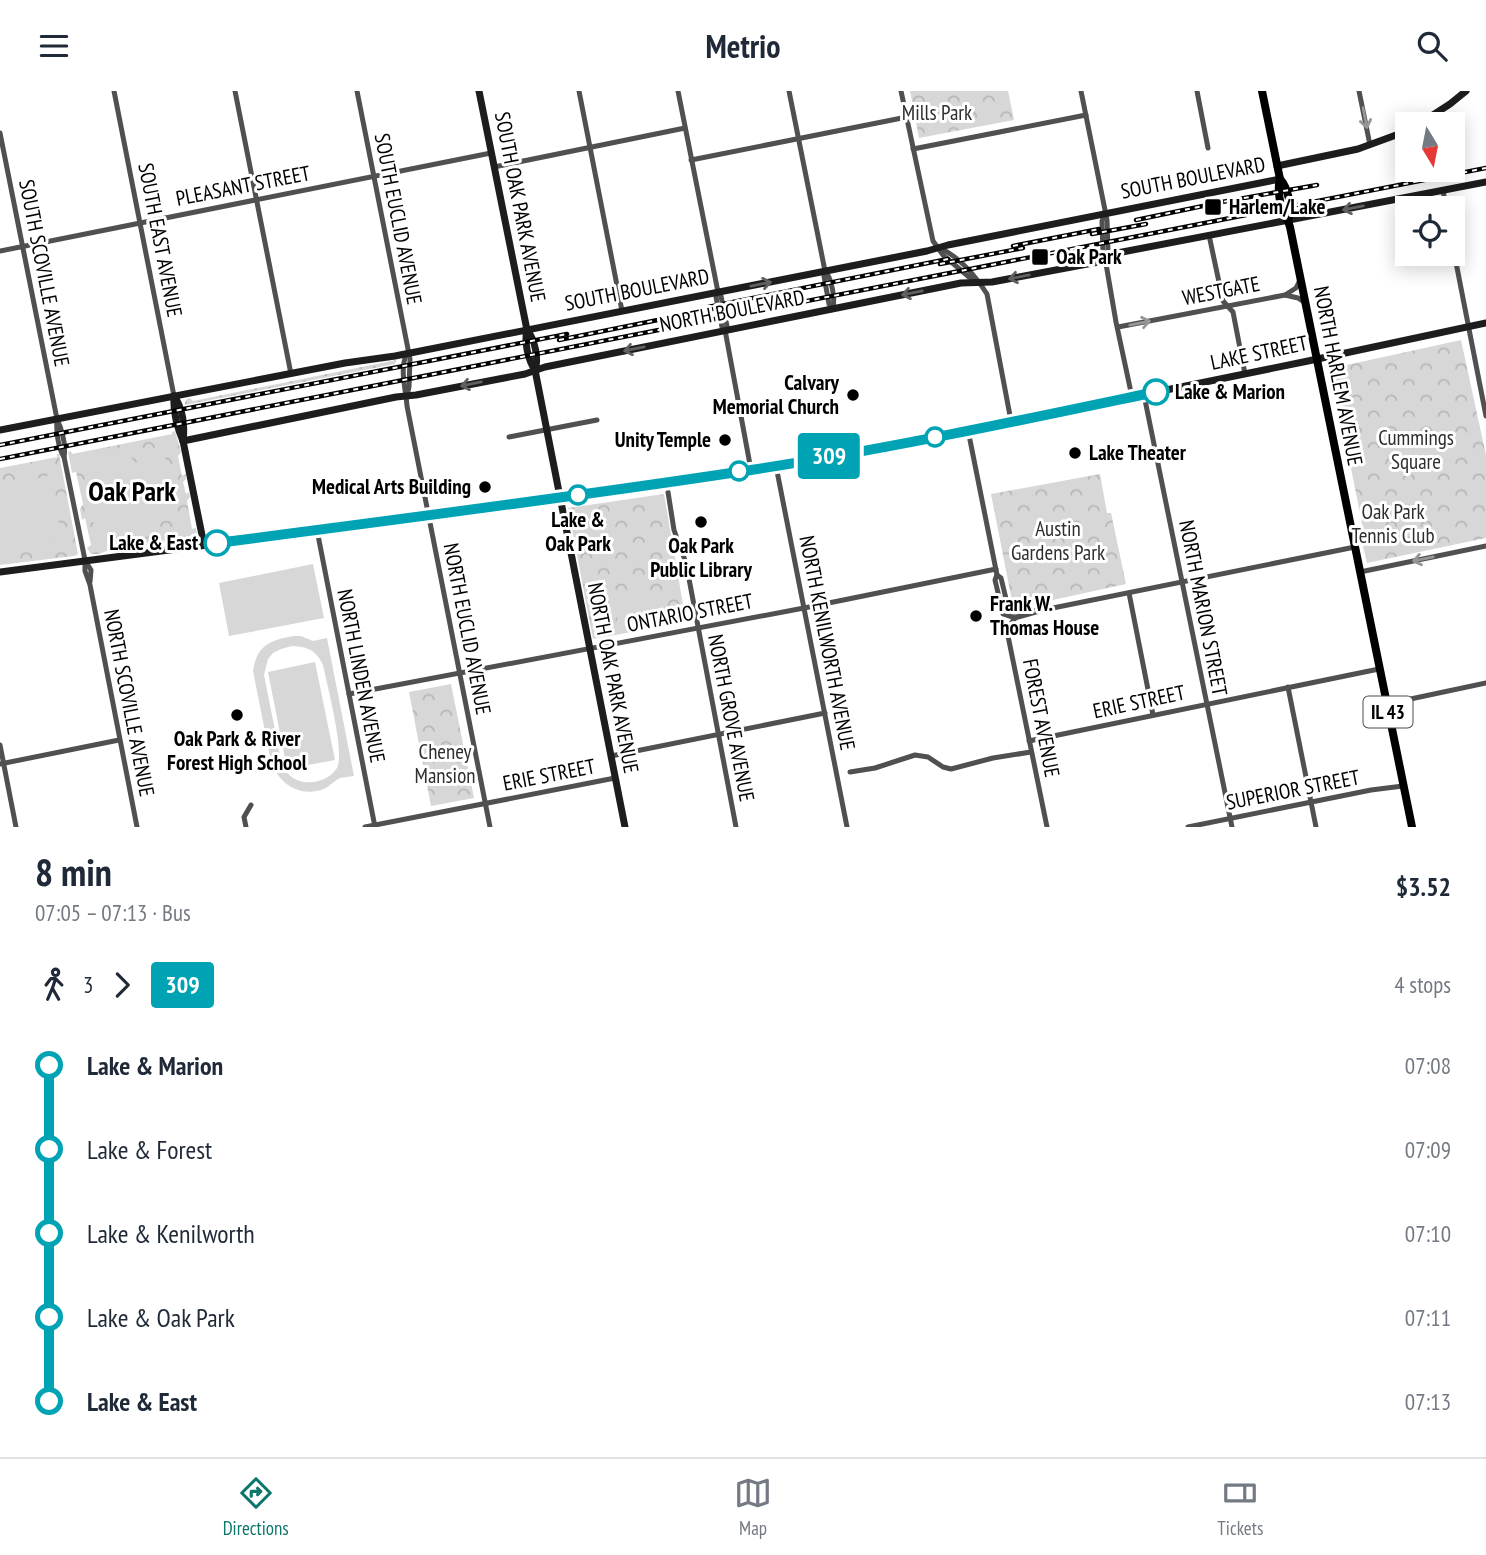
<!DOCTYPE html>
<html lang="en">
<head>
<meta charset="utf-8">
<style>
	:root { --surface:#fff; --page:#f6f6f7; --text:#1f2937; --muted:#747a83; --line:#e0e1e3; --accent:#0f766e }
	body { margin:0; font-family:"PT Sans Narrow",sans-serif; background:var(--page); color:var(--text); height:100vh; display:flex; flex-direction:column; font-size:26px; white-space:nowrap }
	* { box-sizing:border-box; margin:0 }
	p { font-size:23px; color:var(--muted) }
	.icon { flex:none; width:38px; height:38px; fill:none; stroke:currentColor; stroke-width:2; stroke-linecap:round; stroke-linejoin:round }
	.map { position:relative; height:736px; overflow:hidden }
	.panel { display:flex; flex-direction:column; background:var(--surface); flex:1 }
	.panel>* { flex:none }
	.badge { padding:0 14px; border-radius:5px; font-size:24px; line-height:46px }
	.needle { width:46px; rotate:170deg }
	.controls { position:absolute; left:1395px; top:21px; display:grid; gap:14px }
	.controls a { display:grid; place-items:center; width:70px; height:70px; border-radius:0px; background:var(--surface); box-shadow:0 4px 18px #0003; font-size:35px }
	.map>.badge { position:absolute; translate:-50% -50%; box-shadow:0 0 0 4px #fff }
	.legs { display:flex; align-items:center; gap:10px; height:77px; padding:0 35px; font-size:23px }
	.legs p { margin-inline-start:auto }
	.head { display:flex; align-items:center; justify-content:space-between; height:119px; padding:0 35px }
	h1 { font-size:38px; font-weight:700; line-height:52px }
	ul { padding:0 35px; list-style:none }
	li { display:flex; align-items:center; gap:24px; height:84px; font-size:26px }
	li i { display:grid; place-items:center; width:10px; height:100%; margin:0 9px; background:currentColor }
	li i::after { content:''; width:18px; height:18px; margin:-9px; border:5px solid; border-radius:50%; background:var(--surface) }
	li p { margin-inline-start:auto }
	li:first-child i { background:linear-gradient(#0000 50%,currentColor 0) }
	li:last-child i { background:linear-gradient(currentColor 50%,#0000 0) }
	header { display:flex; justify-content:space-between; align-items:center; height:91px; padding:0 35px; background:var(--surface); font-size:32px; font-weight:700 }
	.dock { display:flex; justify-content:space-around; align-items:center; height:98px; border-top:2px solid var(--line); background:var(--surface); font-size:19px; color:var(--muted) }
	.dock a { display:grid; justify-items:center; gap:4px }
	.dock .selected { color:var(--accent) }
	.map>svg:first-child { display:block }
	.grass { fill:url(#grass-dots) }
	.park { fill:url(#park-crowns) }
	.garden { fill:#d7d7d7; fill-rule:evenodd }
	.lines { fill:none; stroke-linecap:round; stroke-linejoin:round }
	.street { stroke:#505050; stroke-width:5 }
	.secondary { stroke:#1d1d1d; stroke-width:7 }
	.primary { stroke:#000; stroke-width:8 }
	.rail-casing { stroke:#000; stroke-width:4.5 }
	.rail { stroke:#fff; stroke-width:2; stroke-dasharray:5; stroke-linecap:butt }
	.oneway { stroke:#969696 }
	.oneway2 { stroke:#616161 }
	.line-1-casing { stroke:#fff; stroke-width:16 }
	.line-1 { stroke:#00a3b4; stroke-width:10 }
	.poi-dot { fill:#000; stroke:#fff; stroke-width:2.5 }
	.stop-1-dot { fill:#fff; stroke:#00a3b4; stroke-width:3.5 }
	.labels { text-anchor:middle; stroke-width:6; stroke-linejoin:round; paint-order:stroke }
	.shield { fill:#fff; stroke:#4c4c4c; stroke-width:2 }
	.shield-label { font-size:19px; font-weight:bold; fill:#000 }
	.park-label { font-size:21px; fill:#2e2e2e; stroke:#fff }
	.street-label { font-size:21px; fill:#000; stroke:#fff }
	.poi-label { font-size:21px; font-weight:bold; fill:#000; stroke:#fff; text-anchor:start }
	.stop-label { font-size:21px; font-weight:bold; fill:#000; stroke:#fff; text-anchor:start }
	.district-label { font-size:28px; font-weight:bold; fill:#000; stroke:#fff }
</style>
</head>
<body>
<header><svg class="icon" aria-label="menu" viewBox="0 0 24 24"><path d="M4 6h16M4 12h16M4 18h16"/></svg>Metrio<svg class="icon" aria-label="search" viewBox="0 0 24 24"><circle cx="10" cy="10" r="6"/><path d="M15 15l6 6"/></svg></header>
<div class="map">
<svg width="1486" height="736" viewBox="0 0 1486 736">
	<defs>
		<pattern id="grass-dots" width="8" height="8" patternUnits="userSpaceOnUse" patternTransform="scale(1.75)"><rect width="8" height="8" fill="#d7d7d7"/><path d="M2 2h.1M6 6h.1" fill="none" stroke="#b7b7b7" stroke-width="1.8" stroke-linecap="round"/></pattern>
		<pattern id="park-crowns" width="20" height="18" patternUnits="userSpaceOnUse" patternTransform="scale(1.75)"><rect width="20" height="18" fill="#d7d7d7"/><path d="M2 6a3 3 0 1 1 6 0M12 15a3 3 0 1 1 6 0" fill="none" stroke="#b7b7b7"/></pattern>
	</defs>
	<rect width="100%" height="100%" fill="#fff"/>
	<polygon class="grass" points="396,269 395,273 185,314 185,312 187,308 190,307 193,310"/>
	<g class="park">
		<polygon points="910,0 1008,0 1014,29 919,47"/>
		<polygon points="1461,249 1486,364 1486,447 1367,472 1363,455 1364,442 1335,298 1333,277"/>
		<polygon points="175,340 181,361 178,365 182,385 186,383 186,388 183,391 186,403 189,401 190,406 187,410 192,438 196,437 197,444 195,448 107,460 98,463 91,463 87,457 91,454 85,427 82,429 80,418 83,413 76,381 72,382 68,361 71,360 72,363 172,343 172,341"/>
		<polygon points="57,363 59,363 78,463 74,465 0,474 0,377 57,366"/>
		<polygon points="1100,383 1107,422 1111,422 1126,493 1021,516 1018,511 1012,510 991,403"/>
		<polygon points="664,403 686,531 593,548 568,417"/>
		<polygon points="451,593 474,707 431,715 409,601"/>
	</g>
	<g class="garden">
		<polygon points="130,359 133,372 165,366 175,416 170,417 171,426 170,429 145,434 145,438 98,447 95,432 93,432 84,382 85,381 83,368"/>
		<polygon points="53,383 61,450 0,458 0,394 20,390 20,393 22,393 24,391"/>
		<polygon points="313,473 324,527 229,545 219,492"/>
		<polygon points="651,503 658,533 620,542 614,511"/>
		<path d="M294 545H301L313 550 327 547 354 685C349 686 342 686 338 688 333 691 330 695 324 698 300 707 279 693 271 671L253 580C257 554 270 549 294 545ZM292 555C308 556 316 559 323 574 327 594 345 661 337 677 332 685 322 690 313 691 299 693 288 686 282 674L264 584 268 568 273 562 281 558Z"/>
		<polygon points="315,571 335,669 287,678 268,581"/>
	</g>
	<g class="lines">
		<g class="street">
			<polyline points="114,0 174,305"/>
			<polyline points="235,0 291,283"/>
			<polyline points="357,0 410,268 409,296 407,305"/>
			<polyline points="579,0 622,220"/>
			<polyline points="678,0 718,201 716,206 722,236 725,239 751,379"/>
			<polyline points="789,0 825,180 824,185 829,213 832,217"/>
			<polyline points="901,0 933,150 943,164 969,186 977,190"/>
			<polyline points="1081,0 1107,129 1108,161 1105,167"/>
			<polyline points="1197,0 1208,57"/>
			<polyline points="1359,0 1370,54"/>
			<path d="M0 42 57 328C56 340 58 357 64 366"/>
			<polyline points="913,58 1086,24"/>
			<polyline points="691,69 907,26"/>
			<polyline points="494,76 685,37"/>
			<polyline points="1443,99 1446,117"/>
			<polyline points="1105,123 1102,130 1103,163 1105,167 1116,231 1132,306"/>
			<polyline points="1209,144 1223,210 1233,221 1245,283"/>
			<polyline points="1452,151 1486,325"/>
			<path d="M940 157C961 167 975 184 987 203L1011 330"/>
			<polyline points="0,160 491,62"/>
			<path d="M825 180C832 188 835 207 833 217"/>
			<polyline points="718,201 721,205 727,235 725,239"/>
			<polyline points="1285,204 1298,207 1304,211"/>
			<polyline points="1118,236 1285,204 1296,197 1300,189"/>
			<path d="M407 262C399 278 406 298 407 315L490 736"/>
			<polyline points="1144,304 1232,736"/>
			<path d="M57 328C62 339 66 354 64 366L85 469V480L90 494 137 736"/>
			<polyline points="968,339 997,484 995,489 1003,523 1015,527 1043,519 1355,456"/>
			<polyline points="509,346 597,329"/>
			<polyline points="776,375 847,736"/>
			<polyline points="668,401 674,439 686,472 736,736"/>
			<polyline points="317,439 375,736"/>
			<polyline points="86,471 91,479 90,491"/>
			<polyline points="1360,481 1486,455"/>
			<path d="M997 484 1001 487 1009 520C1017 524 1030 519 1040 519"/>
			<polyline points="1129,502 1153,624"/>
			<polyline points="1015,527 1008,537 1008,545 1047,736"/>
			<polyline points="1288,596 1316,736"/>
			<polyline points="349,603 804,517 996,478"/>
			<polyline points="1387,613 1486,592"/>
			<polyline points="1029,650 1379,578"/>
			<polyline points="0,654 16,736"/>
			<polyline points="611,665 825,622"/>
			<polyline points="0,673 119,649"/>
			<polyline points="850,681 875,677 915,664 928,666 943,676 951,678 993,667 1031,661"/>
			<polyline points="246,736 244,726 251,714"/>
			<polyline points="365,736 615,687"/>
			<polyline points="1188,736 1371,699 1403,695"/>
		</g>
		<g class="secondary">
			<path d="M479 0 527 239C524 251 528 269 535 279L625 736"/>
			<polyline points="1419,33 1450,13 1466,0"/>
			<polyline points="1277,75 1358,58 1407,40"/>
			<path d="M527 239C535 248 539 268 535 279"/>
			<path d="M174 305C173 320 177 336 183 350L204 454"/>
			<path d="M174 305C183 317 185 335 183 350"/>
			<polyline points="0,339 345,272 395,265 927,160 948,154 1280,88"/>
			<polyline points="183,350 396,306 416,304 525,283 545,276 961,192 992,191 1098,171 1112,163 1486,91"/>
			<polyline points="0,481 437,424 751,379 955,342 1308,270 1486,232"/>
		</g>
		<g class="primary">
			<path d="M1262 0 1280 88C1277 98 1280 116 1285 125 1287 129 1289 132 1290 136L1412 736"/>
			<path d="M1280 88C1288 97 1293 118 1288 129"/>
		</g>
		<g class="rail-casing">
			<g id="rail">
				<polyline points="1136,129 1222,111 1317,94"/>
				<polyline points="1092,143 1146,133"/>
				<polyline points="1013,155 1099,138"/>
				<polyline points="940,173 1023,157"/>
				<polyline points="708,216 948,168"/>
				<polyline points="559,249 717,217"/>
				<polyline points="0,354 567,243"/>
				<polyline points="0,368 1486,77"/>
			</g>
		</g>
		<use href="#rail" class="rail"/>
	</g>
	<defs><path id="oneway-shaft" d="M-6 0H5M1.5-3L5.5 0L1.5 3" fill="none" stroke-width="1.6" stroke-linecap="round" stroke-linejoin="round" transform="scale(1.75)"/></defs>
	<g class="oneway">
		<use href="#oneway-shaft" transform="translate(1365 27) rotate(79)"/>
		<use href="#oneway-shaft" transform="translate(1140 232) rotate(-11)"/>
		<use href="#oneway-shaft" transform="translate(1423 468) rotate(168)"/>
	</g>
	<g class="oneway2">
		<use href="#oneway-shaft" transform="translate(1353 117) rotate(169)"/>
		<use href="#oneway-shaft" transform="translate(1019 186) rotate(169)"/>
		<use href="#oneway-shaft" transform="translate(761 193) rotate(-11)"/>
		<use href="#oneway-shaft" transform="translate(912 202) rotate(169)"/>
		<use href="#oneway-shaft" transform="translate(634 258) rotate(169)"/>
		<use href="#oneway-shaft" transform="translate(471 293) rotate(169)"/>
	</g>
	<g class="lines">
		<g class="line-1-casing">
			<path id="line-1" d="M217 452C395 429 574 406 751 379 887 358 1022 329 1156 301"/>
		</g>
		<use href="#line-1" class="line-1"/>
	</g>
	<g class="poi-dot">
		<rect x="1204" y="107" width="18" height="18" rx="3.5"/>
		<rect x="1031" y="157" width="18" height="18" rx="3.5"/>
		<circle cx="853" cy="304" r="7"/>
		<circle cx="725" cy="349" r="7"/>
		<circle cx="1075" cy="362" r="7"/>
		<circle cx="485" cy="396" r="7"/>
		<circle cx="701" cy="431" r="7"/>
		<circle cx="976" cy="525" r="7"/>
		<circle cx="237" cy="624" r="7"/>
	</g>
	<g class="stop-1-dot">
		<circle cx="1156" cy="301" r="12"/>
		<circle cx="935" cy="346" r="9"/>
		<circle cx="739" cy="380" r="9"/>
		<circle cx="578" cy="404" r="9"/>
		<circle cx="217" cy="452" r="12"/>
	</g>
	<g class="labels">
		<rect class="shield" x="1363.5" y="605.5" width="49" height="31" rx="5"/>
		<g class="shield-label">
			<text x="1388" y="628">IL 43</text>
		</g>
		<g class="park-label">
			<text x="937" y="29">Mills Park</text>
			<text x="1416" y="354">Cummings<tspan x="1416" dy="24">Square</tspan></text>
			<text x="1393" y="428">Oak Park<tspan x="1393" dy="24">Tennis Club</tspan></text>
			<text x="1058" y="445">Austin<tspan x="1058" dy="24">Gardens Park</tspan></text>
			<text x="445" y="668">Cheney<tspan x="445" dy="24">Mansion</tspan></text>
		</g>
		<g class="street-label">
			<text transform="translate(1193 87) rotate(-11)" y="7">SOUTH BOULEVARD</text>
			<text transform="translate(243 95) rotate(-11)" y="7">PLEASANT STREET</text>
			<text transform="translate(520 116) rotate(79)" y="7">SOUTH OAK PARK AVENUE</text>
			<text transform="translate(398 128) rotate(79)" y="7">SOUTH EUCLID AVENUE</text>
			<text transform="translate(160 149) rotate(79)" y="7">SOUTH EAST AVENUE</text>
			<text transform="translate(44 182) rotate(79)" y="7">SOUTH SCOVILLE AVENUE</text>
			<text transform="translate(637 199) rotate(-11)" y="7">SOUTH BOULEVARD</text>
			<text transform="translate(1221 200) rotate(-11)" y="7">WESTGATE</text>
			<text transform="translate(732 220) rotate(-11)" y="7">NORTH BOULEVARD</text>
			<text transform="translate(1259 262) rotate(-12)" y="7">LAKE STREET</text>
			<text transform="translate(1338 285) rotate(79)" y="7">NORTH HARLEM AVENUE</text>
			<text transform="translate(1203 517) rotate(79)" y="7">NORTH MARION STREET</text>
			<text transform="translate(690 522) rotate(-11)" y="7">ONTARIO STREET</text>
			<text transform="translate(467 538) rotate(79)" y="7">NORTH EUCLID AVENUE</text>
			<text transform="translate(827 552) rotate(79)" y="7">NORTH KENILWORTH AVENUE</text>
			<text transform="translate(361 585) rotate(79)" y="7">NORTH LINDEN AVENUE</text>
			<text transform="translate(613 587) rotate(79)" y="7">NORTH OAK PARK AVENUE</text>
			<text transform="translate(1139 611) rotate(-12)" y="7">ERIE STREET</text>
			<text transform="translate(129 612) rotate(79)" y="7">NORTH SCOVILLE AVENUE</text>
			<text transform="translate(731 627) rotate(79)" y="7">NORTH GROVE AVENUE</text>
			<text transform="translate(1041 627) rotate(79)" y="7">FOREST AVENUE</text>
			<text transform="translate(549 684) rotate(-11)" y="7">ERIE STREET</text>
			<text transform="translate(1293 699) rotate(-11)" y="7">SUPERIOR STREET</text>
		</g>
		<g class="poi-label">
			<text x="1229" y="123">Harlem/Lake</text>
			<text x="1056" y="173">Oak Park</text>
			<text x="839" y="299" text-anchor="end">Calvary<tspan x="839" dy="24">Memorial Church</tspan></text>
			<text x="711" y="356" text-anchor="end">Unity Temple</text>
			<text x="1089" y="369">Lake Theater</text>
			<text x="471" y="403" text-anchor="end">Medical Arts Building</text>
			<text x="701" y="462" text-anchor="middle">Oak Park<tspan x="701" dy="24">Public Library</tspan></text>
			<text x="990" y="520">Frank W.<tspan x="990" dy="24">Thomas House</tspan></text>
			<text x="237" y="655" text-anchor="middle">Oak Park &amp; River<tspan x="237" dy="24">Forest High School</tspan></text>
		</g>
		<g class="stop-label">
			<text x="1175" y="308">Lake &amp; Marion</text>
			<text x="578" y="436" text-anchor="middle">Lake &amp;<tspan x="578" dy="24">Oak Park</tspan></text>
			<text x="198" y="459" text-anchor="end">Lake &amp; East</text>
		</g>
		<g class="district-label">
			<text x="132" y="410">Oak Park</text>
		</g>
	</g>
</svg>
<div class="controls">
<a><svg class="needle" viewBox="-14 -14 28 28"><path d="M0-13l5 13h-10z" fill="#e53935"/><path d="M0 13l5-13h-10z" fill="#747a83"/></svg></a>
<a><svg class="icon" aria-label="locate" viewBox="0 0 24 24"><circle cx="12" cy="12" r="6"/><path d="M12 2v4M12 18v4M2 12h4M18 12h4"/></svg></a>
</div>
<b class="badge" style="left:829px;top:365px;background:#00a3b4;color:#fff">309</b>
</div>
<section class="panel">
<div class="head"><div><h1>8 min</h1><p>07:05 – 07:13 · Bus</p></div><b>$3.52</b></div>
<div class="legs"><svg class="icon" aria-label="walk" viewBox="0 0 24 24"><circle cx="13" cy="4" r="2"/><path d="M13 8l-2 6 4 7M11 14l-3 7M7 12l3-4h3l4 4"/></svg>3<svg class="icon" aria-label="forward" viewBox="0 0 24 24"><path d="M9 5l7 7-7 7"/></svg><b class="badge" style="background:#00a3b4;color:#fff">309</b><p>4 stops</p></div>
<ul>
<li><i style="color:#00a3b4"></i><b>Lake &amp; Marion</b><p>07:08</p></li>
<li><i style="color:#00a3b4"></i><span>Lake &amp; Forest</span><p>07:09</p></li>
<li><i style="color:#00a3b4"></i><span>Lake &amp; Kenilworth</span><p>07:10</p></li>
<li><i style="color:#00a3b4"></i><span>Lake &amp; Oak Park</span><p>07:11</p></li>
<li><i style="color:#00a3b4"></i><b>Lake &amp; East</b><p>07:13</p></li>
</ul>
</section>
<nav class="dock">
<a class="selected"><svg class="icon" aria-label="directions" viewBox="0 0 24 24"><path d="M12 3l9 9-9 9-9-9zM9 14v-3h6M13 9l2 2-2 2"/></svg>Directions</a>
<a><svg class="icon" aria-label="map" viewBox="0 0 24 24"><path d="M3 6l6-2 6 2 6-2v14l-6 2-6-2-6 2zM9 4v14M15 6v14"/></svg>Map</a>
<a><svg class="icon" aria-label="tickets" viewBox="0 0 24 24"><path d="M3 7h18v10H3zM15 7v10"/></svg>Tickets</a>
</nav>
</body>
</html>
